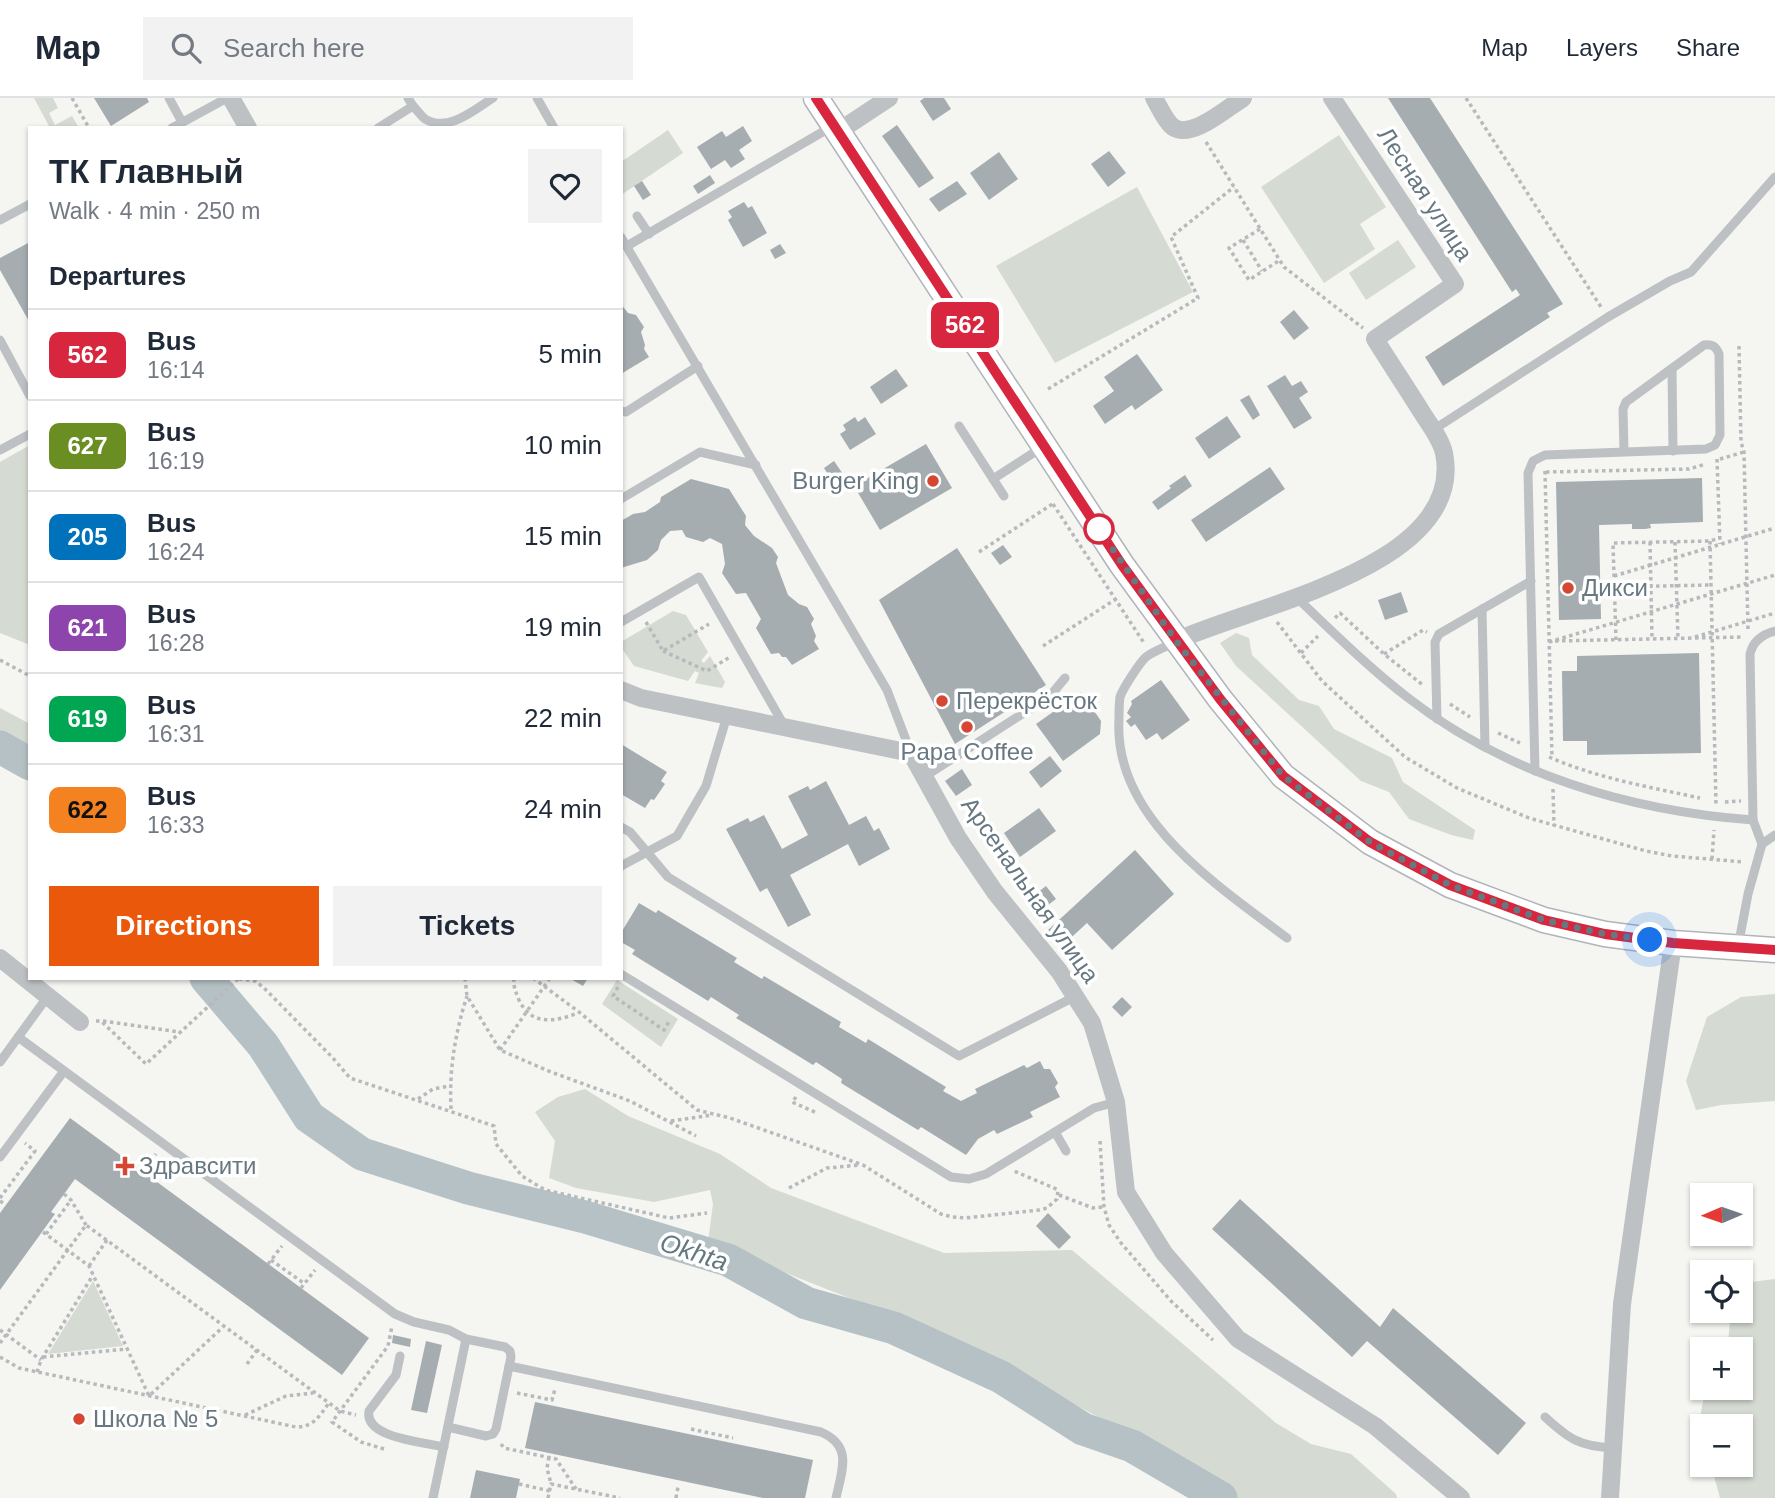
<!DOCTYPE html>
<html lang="en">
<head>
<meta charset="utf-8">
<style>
	:root { --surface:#fff; --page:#f2f2f3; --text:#1f2937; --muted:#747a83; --line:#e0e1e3; --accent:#ea580c }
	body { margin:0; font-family:Helvetica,sans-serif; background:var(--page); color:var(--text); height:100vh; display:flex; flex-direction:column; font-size:26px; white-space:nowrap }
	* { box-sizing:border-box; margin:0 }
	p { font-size:23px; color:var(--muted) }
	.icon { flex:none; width:38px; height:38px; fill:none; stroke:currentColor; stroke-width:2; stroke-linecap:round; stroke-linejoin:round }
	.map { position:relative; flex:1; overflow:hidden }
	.side { position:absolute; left:28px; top:28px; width:595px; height:854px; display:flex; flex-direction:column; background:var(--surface); border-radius:0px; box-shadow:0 2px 5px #0004 }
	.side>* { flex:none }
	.badge { padding:0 14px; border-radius:10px; font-size:24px; line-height:46px }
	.needle { width:46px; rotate:268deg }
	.fabs { position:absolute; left:1690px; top:1085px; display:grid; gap:14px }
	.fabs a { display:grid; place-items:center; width:63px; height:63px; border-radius:0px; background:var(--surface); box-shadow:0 2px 5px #0004; font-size:35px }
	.you { position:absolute; width:35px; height:35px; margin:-18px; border:5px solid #fff; border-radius:50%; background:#1a73e8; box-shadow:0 0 0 10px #1a73e833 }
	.map>.badge { position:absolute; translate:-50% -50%; box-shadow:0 0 0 4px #fff }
	h2 { padding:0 21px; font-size:26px; line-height:63px }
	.round { display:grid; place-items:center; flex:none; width:74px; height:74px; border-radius:0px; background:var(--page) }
	.head { display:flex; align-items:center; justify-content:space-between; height:119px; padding:0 21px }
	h1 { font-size:33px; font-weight:700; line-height:52px }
	.button { display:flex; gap:14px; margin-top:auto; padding:14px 21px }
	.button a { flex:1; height:80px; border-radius:0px; background:var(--accent); color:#fff; font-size:28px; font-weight:700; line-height:80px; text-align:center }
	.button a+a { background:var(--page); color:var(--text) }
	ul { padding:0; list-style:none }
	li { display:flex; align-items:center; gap:21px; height:91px; padding:0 21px; border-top:2px solid var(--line) }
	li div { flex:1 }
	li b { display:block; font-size:26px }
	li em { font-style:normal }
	li .badge { min-width:77px; font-weight:700; text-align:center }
	header { display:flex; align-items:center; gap:42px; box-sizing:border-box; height:98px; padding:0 35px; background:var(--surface); border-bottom:2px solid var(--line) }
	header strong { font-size:33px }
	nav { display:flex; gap:38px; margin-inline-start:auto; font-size:24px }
	.search { width:490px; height:63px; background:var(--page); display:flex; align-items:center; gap:18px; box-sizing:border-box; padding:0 24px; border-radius:0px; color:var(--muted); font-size:26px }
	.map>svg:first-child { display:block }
	.green { fill:#d5dad2 }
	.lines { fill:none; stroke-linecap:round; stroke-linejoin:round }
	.river { stroke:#b5c1c4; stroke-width:33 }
	.building { fill:#a5adb1 }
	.secondary-casing { stroke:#afb5b9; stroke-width:27 }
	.path { stroke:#b7babc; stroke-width:3.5; stroke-dasharray:3.5 3.5; stroke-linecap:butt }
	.lane { stroke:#bdc1c4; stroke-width:9 }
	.street { stroke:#bdc1c4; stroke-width:18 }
	.secondary { stroke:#fff; stroke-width:24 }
	.line-casing { stroke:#fff; stroke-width:16 }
	.line { stroke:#d7263d; stroke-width:10 }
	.walk { stroke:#677881; stroke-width:7; stroke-dasharray:0 12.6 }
	.poi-dot { fill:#d54732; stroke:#fff; stroke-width:2.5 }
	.stop-dot { fill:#fff; stroke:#d7263d; stroke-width:3.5 }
	.labels { text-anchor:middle; stroke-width:7; stroke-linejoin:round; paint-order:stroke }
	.street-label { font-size:24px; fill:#677881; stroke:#fff }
	.poi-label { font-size:24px; fill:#677881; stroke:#fff; text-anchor:start }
	.water-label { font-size:26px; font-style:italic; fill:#63797e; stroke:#fff }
</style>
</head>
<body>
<header>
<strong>Map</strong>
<div class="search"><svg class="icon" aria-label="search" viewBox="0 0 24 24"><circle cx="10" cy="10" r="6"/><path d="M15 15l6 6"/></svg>Search here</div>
<nav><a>Map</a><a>Layers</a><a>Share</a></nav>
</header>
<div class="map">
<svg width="1775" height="1400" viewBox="0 0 1775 1400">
	<rect width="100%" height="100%" fill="#f5f5f2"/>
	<g class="green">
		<polygon points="34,0 53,0 58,10 49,15 55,27 72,18 79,30 50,30"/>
		<polygon points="668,32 683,55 621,97 621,64"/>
		<polygon points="1339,37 1386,109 1360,126 1375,151 1324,185 1261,89"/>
		<polygon points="1137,89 1193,194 1055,265 996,168"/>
		<polygon points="1398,142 1416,169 1366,202 1349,175"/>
		<polygon points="30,347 30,547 0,535 0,364"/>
		<polygon points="673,513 686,517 708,554 701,563 704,565 710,558 725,584 722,590 695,585 699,575 695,573 688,583 634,568 621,549 621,544"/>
		<polygon points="1236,535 1249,540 1252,557 1299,602 1319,608 1334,631 1392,660 1403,684 1475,732 1473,742 1451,737 1409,721 1389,694 1361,683 1236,568 1220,545"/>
		<polygon points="0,610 30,626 30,660 8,647 0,645"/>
		<polygon points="617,882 678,921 661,949 602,906"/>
		<polygon points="1775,896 1775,1003 1721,1007 1696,1012 1686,983 1707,919 1741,899"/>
		<polygon points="585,991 628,1018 720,1056 771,1090 944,1155 1072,1152 1276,1325 1311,1346 1351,1356 1396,1396 1397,1400 1202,1400 1116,1329 1014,1273 922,1229 708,1144 713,1106 710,1092 654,1104 576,1090 549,1080 555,1043 535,1014 558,999"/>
		<path d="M1775 1181V1400H1720L1711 1367H1741V1328H1703V1340C1698 1325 1701 1304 1708 1290H1741V1251H1725L1728 1244 1731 1213H1741V1198L1751 1184Z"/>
		<polygon points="93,1183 123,1248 48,1256"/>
	</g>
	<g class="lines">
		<g class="river">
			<polyline points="0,649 30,666"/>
			<polyline points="206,880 263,947 309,1019 362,1056 468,1090 585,1119 728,1162 806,1205 894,1230 1001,1279 1083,1331 1132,1348 1221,1400"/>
		</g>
	</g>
	<g class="building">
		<polygon points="94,0 147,0 149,4 111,28"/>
		<polygon points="924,0 944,0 951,11 933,23 920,3"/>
		<polygon points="1388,0 1430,0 1563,206 1547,215 1550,219 1443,288 1425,259 1520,197 1516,191 1512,194"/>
		<polygon points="897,27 934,80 919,90 882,38"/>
		<polygon points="743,28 752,43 739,52 745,61 731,70 725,62 711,71 697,49 722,33 726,39"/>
		<polygon points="1109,53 1126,75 1108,89 1091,66"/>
		<polygon points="999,54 1018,81 989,102 970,75"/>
		<polygon points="710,77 715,85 698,96 693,88"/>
		<polygon points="642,83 651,97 643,102 634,88"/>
		<polygon points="957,83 967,96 939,114 929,101"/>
		<polygon points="744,104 748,110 752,108 767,135 743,149 728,122 732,119 728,113"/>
		<polygon points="30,144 30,225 0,172 0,160"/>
		<polygon points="780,146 786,155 775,161 770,152"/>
		<polygon points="621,206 628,215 636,217 644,229 641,234 645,247 644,251 649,259 621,276"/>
		<polygon points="1294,212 1309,230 1294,242 1280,224"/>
		<polygon points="1137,256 1163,292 1135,312 1132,307 1105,326 1093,308 1114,293 1104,279"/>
		<polygon points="896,271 908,288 881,306 870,289"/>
		<polygon points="1285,277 1292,288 1301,283 1308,294 1299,300 1312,320 1294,331 1267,288"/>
		<polygon points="1249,297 1260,317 1253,322 1240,302"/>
		<polygon points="1227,318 1241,339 1209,361 1195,340"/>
		<polygon points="855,319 858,324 865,319 876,336 850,352 840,336 846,332 843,327"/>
		<polygon points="926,346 952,390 880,432 854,388"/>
		<polygon points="834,363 845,379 834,386 824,370"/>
		<polygon points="1270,369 1285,391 1206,444 1191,422"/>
		<polygon points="1185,377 1192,388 1158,412 1152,404 1171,390 1169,388"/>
		<polygon points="1702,380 1703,424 1650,426 1651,430 1645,431 1632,431 1632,426 1599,427 1601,521 1559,522 1556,384"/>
		<polygon points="691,381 729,391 746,418 745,427 754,438 772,450 778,459 776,465 788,497 799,506 807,509 814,521 811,526 816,538 814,543 819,551 792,567 786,559 782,559 779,555 771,556 756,530 761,521 746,495 736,496 722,475 725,466 722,446 710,440 703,444 686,439 682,432 670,433 661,442 658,452 647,462 621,470 621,423 633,416 645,414 660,404 661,399"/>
		<polygon points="1003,447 1012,459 1000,467 991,455"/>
		<polygon points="957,450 1046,587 955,646 879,502"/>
		<polygon points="1401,494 1408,514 1385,522 1378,502"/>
		<polygon points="1699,555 1701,655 1587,657 1587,643 1563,643 1562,573 1577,573 1577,558"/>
		<polygon points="1161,582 1190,622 1162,642 1157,635 1146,642 1135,626 1131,629 1126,623 1131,619 1127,615 1132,606 1131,603"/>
		<polygon points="1081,594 1101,623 1100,636 1063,663 1036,626"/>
		<polygon points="621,646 667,674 661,683 665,686 654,702 651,701 645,710 621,696"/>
		<polygon points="1050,658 1062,673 1041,690 1029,674"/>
		<polygon points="962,671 972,687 956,698 945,683"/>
		<polygon points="826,683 849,727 866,718 874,733 879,730 890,751 859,768 848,746 790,777 811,817 788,829 767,790 760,794 726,731 748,720 750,724 764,717 782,751 808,737 788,698 808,688 810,692"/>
		<polygon points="1039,710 1056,733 1020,759 1004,735"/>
		<polygon points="1135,752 1174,796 1112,852 1087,825 1061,849 1047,833"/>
		<polygon points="1046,788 1056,801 1039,814 1029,801"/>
		<polygon points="639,805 656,815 658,812 737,860 734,864 762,881 764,878 841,924 839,929 866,945 868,941 946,989 943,993 961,1003 977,995 975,991 1024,967 1027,970 1040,963 1044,971 1050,971 1058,985 1055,989 1060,999 1030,1014 1033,1019 997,1036 994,1032 978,1041 966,1057 921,1029 918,1032 841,985 842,981 816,964 813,967 736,920 739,917 711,899 708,903 632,856 635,852 621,844 621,835"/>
		<polygon points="569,880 588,880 583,888"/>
		<polygon points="1122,899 1132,909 1122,919 1112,909"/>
		<polygon points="70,1020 369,1240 342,1277 75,1081 51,1114 55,1116 0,1192 0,1115"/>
		<polygon points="1240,1101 1380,1229 1393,1210 1526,1325 1498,1357 1367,1243 1352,1259 1212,1131"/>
		<polygon points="1048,1115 1071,1139 1059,1151 1036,1128"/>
		<polygon points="393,1237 411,1241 410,1249 392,1245"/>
		<polygon points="426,1243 442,1247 427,1315 411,1312"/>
		<polygon points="535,1304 813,1362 805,1400 763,1400 525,1350"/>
		<polygon points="476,1372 520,1381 516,1400 470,1400"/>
	</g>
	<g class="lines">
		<g class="secondary-casing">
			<polyline id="secondary" points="816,0 1122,467 1220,601 1283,678 1370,744 1450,787 1544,822 1605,836 1673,845 1775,852"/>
		</g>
		<g class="path">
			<polyline points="72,0 89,30"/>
			<polyline points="1466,0 1601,209"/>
			<polyline points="1206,44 1284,169 1363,230"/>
			<polyline points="1260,131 1229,150 1249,182 1280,162"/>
			<polyline points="1243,142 1262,173"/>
			<polyline points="1739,248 1741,344 1744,354 1748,532"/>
			<polyline points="1048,291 1198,200 1171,139 1234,89"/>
			<polyline points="1717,361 1720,446"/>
			<polyline points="1720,361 1744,354"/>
			<polyline points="1545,373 1552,659"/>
			<polyline points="1546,374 1689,371 1706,366"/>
			<polyline points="1053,406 1144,545"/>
			<polyline points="1710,443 1716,707"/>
			<polyline points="1650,444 1652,541"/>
			<polyline points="1675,444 1678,541"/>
			<polyline points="979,454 1054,405"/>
			<polyline points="1614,478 1775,430"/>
			<polyline points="1614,489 1710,487"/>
			<polyline points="1335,520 1340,515 1384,556 1424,588"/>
			<polyline points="646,524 663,553 709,526"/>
			<polyline points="1277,524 1322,583 1334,594 1405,659 1457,690 1529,720 1646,753 1672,758 1744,764"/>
			<polyline points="1695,539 1775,515"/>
			<polyline points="1616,542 1613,445 1710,443 1720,440"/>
			<polyline points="1555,543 1743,539"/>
			<polyline points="1549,544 1775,477"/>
			<polyline points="1043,548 1116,501"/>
			<polyline points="663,553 707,573 730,559"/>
			<polyline points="1301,555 1318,538"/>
			<polyline points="1384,556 1423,532 1427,534"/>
			<polyline points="0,562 30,578"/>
			<polyline points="1450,606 1470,619"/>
			<polyline points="1498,635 1520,645"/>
			<path d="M1549 659C1597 680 1649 689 1700 700"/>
			<polyline points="1553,691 1554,728"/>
			<polyline points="1725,704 1741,703"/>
			<polyline points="1712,761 1714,732"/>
			<polyline points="1073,862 1076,860 1094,883"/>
			<polyline points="465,880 467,898 500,952 551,974 630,1003 696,1038"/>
			<path d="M514 880C513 889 516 894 519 902 531 928 555 924 578 915"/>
			<polyline points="533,880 579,914 697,1012 730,1020 863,1067 941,1116 952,1119 965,1120 1039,1112 1047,1110 1057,1101 1058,1092 1054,1090 1014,1073"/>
			<polyline points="239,881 255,883 264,890 332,959 350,980 494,1028 496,1046 522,1078 545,1092 669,1120 707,1115"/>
			<polyline points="618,889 613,898 664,932 670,922"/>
			<polyline points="96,923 101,923 146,966 239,880"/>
			<polyline points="103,923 180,934"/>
			<polyline points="500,952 550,880"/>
			<polyline points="796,999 792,1004 817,1015"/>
			<polyline points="418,1001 433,991 449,988"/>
			<path d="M451 1011C449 971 455 936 467 898"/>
			<polyline points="671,1023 712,1017"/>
			<polyline points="1100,1043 1104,1109 1109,1127 1121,1145 1171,1203 1213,1242"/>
			<polyline points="143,1074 156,1056"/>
			<polyline points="789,1090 827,1070 860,1067"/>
			<polyline points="64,1096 71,1102 86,1127"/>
			<polyline points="1059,1097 1093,1110 1103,1109"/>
			<polyline points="0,1100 35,1053 25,1045"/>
			<polyline points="0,1103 6,1107"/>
			<polyline points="43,1134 89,1168 149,1298 224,1228"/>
			<polyline points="46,1136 71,1102"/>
			<polyline points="271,1162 305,1186"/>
			<polyline points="268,1166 282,1148"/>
			<polyline points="89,1168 107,1142"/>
			<polyline points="301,1190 315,1172"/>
			<polyline points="0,1232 41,1262"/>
			<polyline points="0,1245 86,1127 340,1313 356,1317"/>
			<path d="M0 1259 19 1270 296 1329C314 1329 319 1318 329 1305"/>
			<polyline points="43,1259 127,1251"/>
			<polyline points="247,1266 257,1252"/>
			<polyline points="37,1274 41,1262 93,1177"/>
			<polyline points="517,1295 552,1302 555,1291"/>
			<polyline points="245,1317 286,1298 313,1295"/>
			<polyline points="691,1331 733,1340"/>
			<polyline points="501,1346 504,1350 556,1361 576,1391"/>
			<polyline points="384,1351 361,1344 332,1324 388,1248 392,1228"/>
			<polyline points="549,1359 547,1370 551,1386"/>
			<polyline points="519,1386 550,1393"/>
			<polyline points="548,1400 551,1386 620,1400"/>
			<polyline points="676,1400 678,1389"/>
		</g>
		<g class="lane">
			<polyline points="169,0 182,24"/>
			<polyline points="537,0 554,30"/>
			<path d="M413 8C417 12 421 18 425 21 448 35 474 12 493 0"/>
			<polyline points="172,30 227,0"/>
			<polyline points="378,30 413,8 408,0"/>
			<polyline points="637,118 649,136"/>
			<polyline points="0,122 30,106"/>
			<polyline points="621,139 887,592 911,655"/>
			<polyline points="627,148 831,29"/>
			<polyline points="0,242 30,298"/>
			<polyline points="1672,271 1673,353"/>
			<polyline points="621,313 626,314 698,268"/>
			<polyline points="959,328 1004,398"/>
			<polyline points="1433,332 1608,219 1670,183 1691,174 1775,79"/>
			<polyline points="0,352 30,336"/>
			<polyline points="993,381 1041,350"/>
			<polyline points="621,401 700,354 756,367"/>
			<path d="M1296 499C1332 533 1368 569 1407 599 1506 676 1629 713 1753 722"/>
			<polyline points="1482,511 1485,649"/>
			<polyline points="621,524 699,479 785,629"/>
			<path d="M1175 544C1166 549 1154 553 1146 559 1140 564 1122 592 1120 599 1119 606 1119 614 1119 621 1113 720 1217 787 1287 840"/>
			<polyline points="1437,621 1435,544 1439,536 1531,483"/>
			<path d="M1535 673 1528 375 1533 363 1545 357 1706 351 1715 347 1720 337 1719 256C1716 248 1712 246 1704 247L1626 304 1623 311 1624 354"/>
			<polyline points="924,679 1050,598 1065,580"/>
			<polyline points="621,729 630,734 668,779 959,958 1076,898"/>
			<polyline points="1762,746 1775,737"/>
			<polyline points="621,768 677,738 706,688 727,618"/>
			<path d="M1738 849 1748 796 1762 746 1753 722 1750 556C1753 543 1763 536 1775 533"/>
			<polyline points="621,876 951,1079 969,1081 986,1076 1094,1010 1116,1004"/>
			<polyline points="18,939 395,1216 414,1224 449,1232 466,1241 505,1249 510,1253 511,1259 496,1331 493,1336 486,1338 448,1329"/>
			<polyline points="0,964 48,898"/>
			<polyline points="1055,1034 1066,1053"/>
			<polyline points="0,1059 64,973"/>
			<path d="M400 1258 396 1277 369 1313C364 1340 424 1344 444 1349"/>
			<path d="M509 1268 821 1334C853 1348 842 1372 836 1400"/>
			<path d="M1545 1319C1569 1341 1579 1348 1612 1350"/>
			<polyline points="433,1400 466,1241"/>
		</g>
		<g class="street">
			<polyline points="231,0 248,30"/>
			<path d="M1154 0C1159 8 1165 23 1173 29 1191 42 1227 10 1243 0"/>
			<polyline points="839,33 889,0"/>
			<path d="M1176 543C1250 508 1467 469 1444 355 1441 341 1429 326 1421 313 1406 289 1390 265 1375 241L1455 186 1332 0"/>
			<polyline points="621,592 641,600 911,655 958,740 995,794 1059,873 1092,925 1116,1004 1126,1094 1164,1155 1238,1241 1375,1328 1461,1400"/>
			<polyline points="0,860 80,924"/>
			<polyline points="1610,1400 1622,1206 1673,845"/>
		</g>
		<use href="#secondary" class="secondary"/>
	</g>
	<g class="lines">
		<g class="line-casing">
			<polyline id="line" points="816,0 1122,467 1220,601 1283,678 1370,744 1450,787 1544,822 1605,836 1673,845 1775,852"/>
		</g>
		<use href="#line" class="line"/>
		<polyline class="walk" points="1099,431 1176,543 1283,678 1370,744 1450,787 1544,822 1605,836 1650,842"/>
	</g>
	<g class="poi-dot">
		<circle cx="933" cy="383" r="7"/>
		<circle cx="1568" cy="490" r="7"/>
		<circle cx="942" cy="603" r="7"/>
		<circle cx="967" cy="629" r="7"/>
		<path d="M121.5 1057.5h7v7h7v7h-7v7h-7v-7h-7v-7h7z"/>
		<circle cx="79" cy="1321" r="7"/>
	</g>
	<circle class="stop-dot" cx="1099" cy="431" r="14"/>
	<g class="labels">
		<g class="street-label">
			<text transform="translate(1425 96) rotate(57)" y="8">Лесная улица</text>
			<text transform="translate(1030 792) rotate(55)" y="8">Арсенальная улица</text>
		</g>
		<g class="poi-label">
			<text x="919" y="391" text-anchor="end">Burger King</text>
			<text x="1582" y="498">Дикси</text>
			<text x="956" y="611">Перекрёсток</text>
			<text x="967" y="662" text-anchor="middle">Papa Coffee</text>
			<text x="139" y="1076">Здравсити</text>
			<text x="93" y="1329">Школа № 5</text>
		</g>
		<g class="water-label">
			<text transform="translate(694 1154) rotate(18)" y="9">Okhta</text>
		</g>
	</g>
</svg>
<div class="fabs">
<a><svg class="needle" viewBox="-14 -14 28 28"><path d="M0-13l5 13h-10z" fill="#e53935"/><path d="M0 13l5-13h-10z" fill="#747a83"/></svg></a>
<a><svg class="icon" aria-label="locate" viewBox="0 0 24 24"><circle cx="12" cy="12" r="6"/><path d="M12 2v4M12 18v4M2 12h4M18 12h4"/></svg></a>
<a>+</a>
<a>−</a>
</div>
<div class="you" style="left:1650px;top:842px"></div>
<b class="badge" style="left:965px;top:227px;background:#d7263d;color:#fff">562</b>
<section class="side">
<div class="head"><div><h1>ТК Главный</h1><p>Walk · 4 min · 250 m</p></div><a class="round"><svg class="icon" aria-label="heart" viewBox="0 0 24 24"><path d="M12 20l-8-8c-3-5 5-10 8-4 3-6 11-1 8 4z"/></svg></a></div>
<h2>Departures</h2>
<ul>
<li><span class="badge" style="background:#d7263d;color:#fff">562</span><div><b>Bus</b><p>16:14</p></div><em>5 min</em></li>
<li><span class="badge" style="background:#6b8e23;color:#fff">627</span><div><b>Bus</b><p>16:19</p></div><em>10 min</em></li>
<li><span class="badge" style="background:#0072bc;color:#fff">205</span><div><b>Bus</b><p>16:24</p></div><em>15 min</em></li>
<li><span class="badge" style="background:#8e44ad;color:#fff">621</span><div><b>Bus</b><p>16:28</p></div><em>19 min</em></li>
<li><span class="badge" style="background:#00a651;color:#fff">619</span><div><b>Bus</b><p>16:31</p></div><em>22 min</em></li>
<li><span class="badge" style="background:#f58220;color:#111">622</span><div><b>Bus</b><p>16:33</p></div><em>24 min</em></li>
</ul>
<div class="button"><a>Directions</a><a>Tickets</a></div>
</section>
</div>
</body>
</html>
